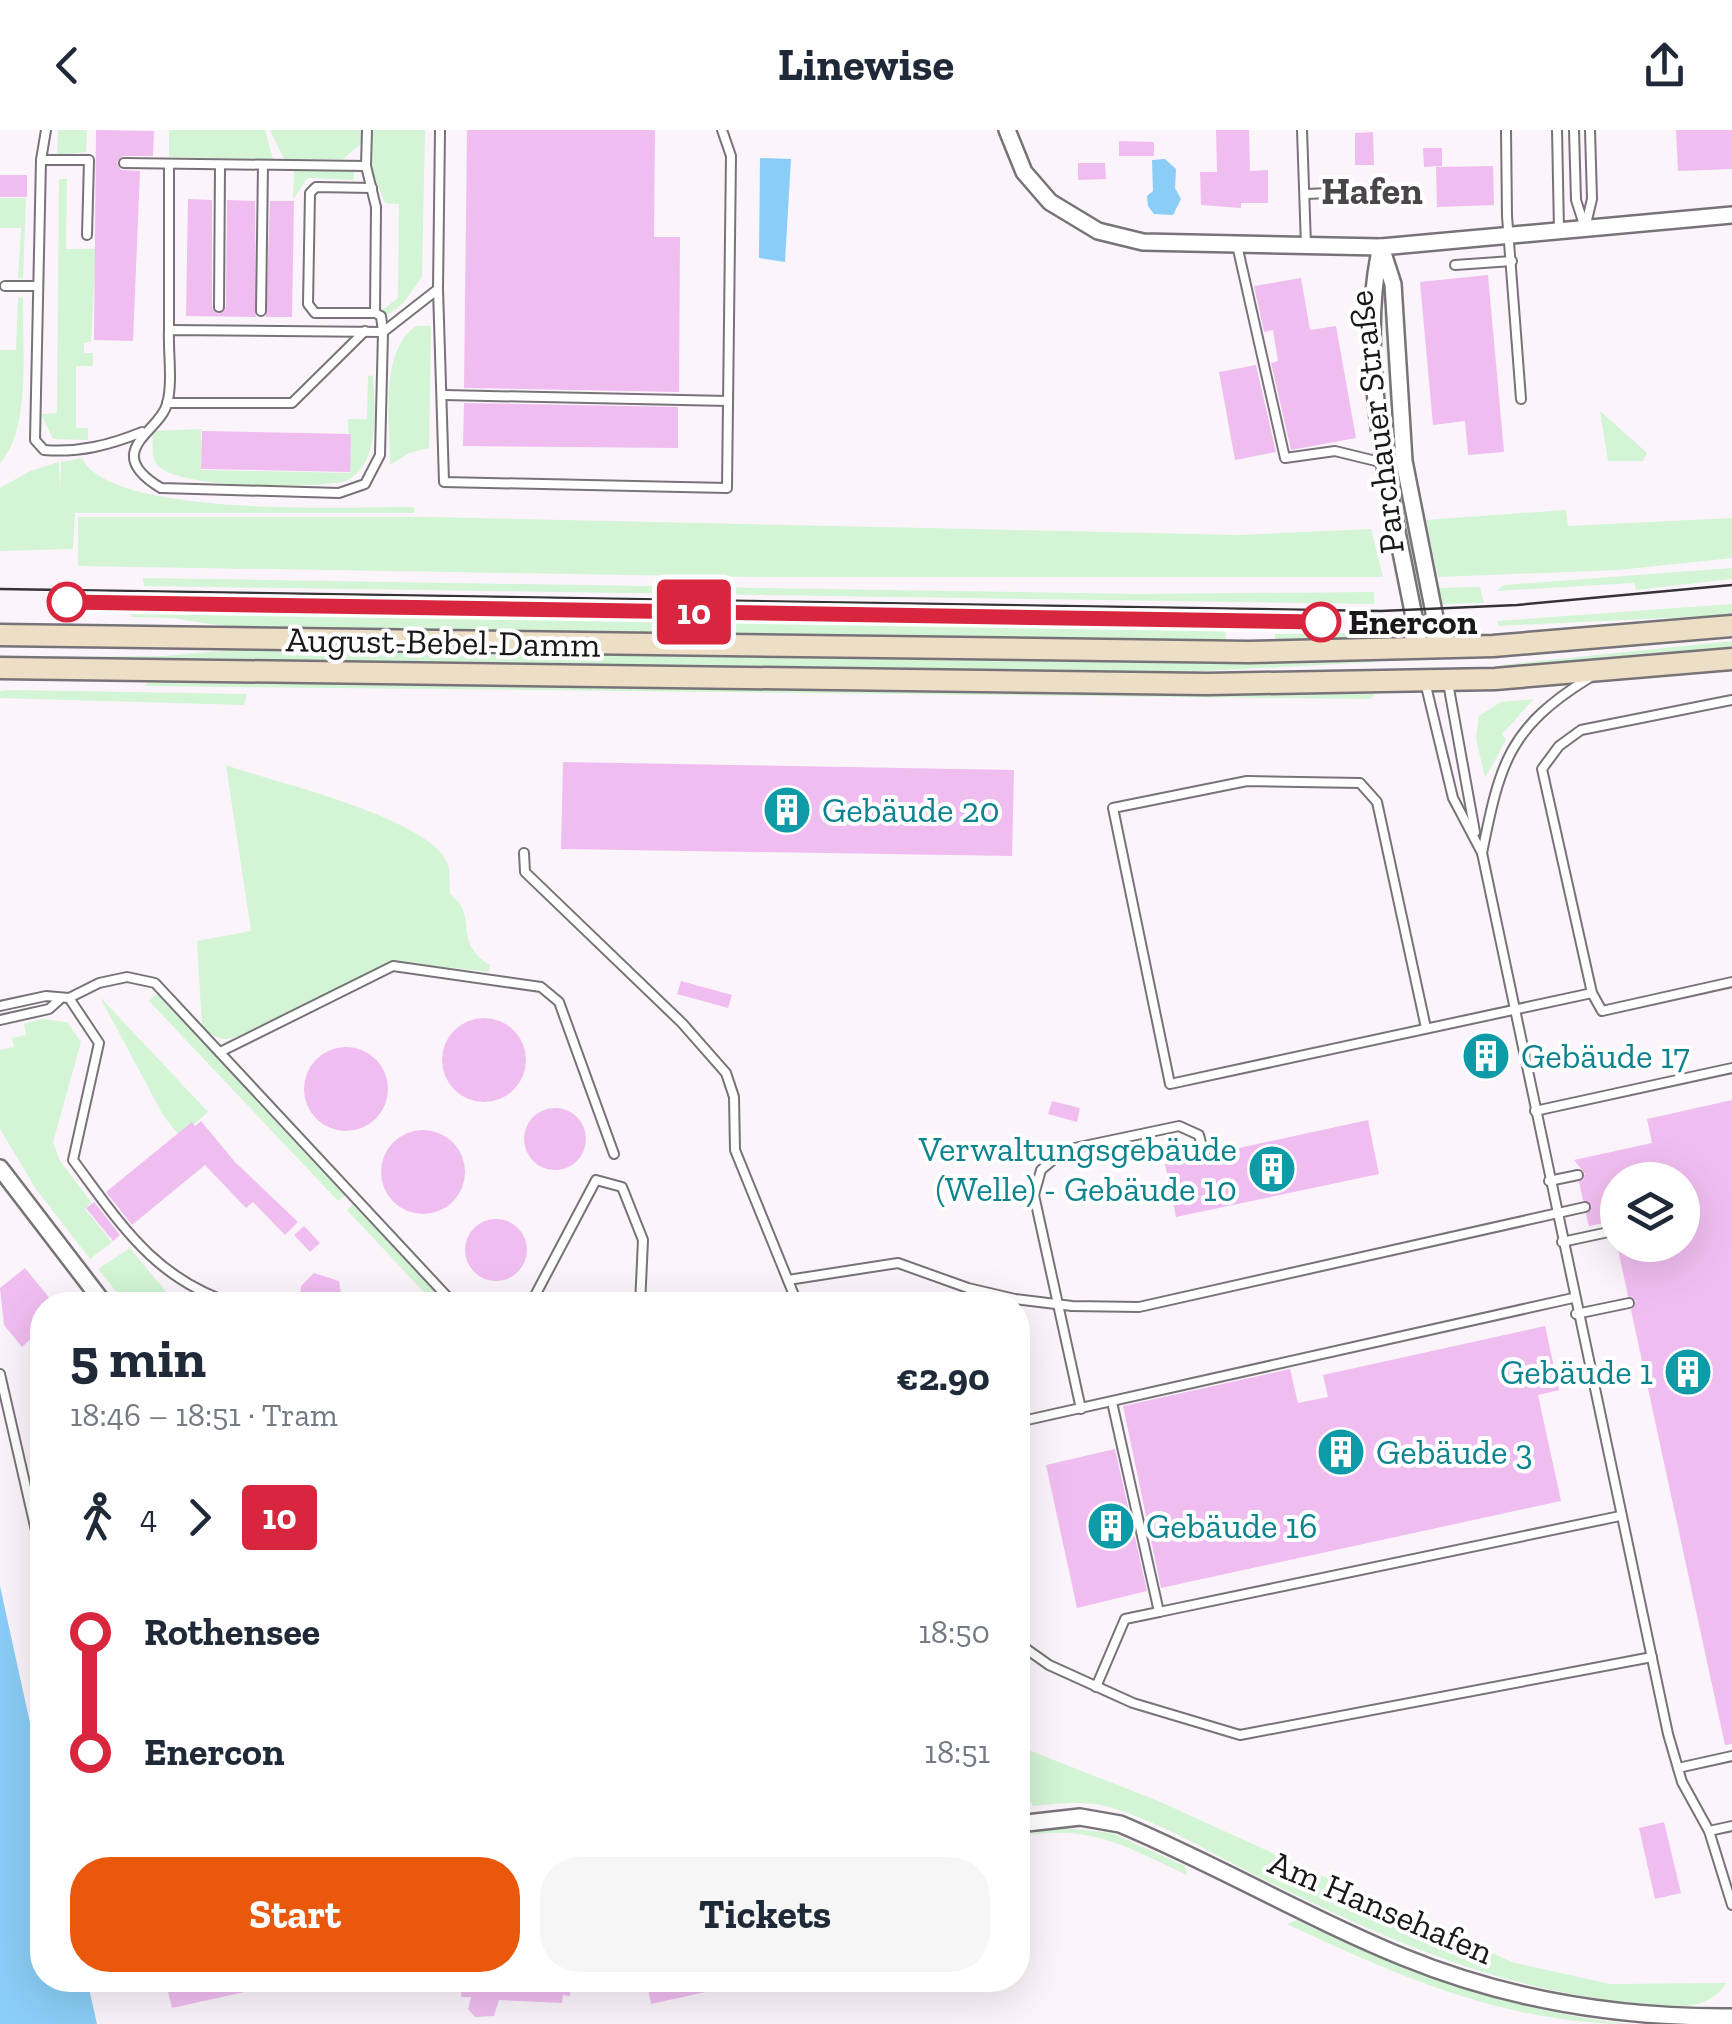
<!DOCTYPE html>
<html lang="en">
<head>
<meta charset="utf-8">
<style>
	:root { --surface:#fff; --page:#f6f6f7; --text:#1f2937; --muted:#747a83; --accent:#ea580c }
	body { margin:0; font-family:"Zilla Slab",serif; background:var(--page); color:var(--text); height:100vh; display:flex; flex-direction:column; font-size:38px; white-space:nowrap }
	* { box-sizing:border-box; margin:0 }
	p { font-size:32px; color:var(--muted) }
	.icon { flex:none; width:55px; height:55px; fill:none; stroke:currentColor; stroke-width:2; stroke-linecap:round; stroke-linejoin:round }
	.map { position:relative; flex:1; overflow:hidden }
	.sheet { position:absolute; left:30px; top:1162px; width:1000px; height:700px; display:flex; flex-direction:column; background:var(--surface); border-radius:40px; box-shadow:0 10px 40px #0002 }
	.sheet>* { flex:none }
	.badge { padding:0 20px; border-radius:8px; font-size:35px; line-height:65px }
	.buttons { position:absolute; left:1600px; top:1032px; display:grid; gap:20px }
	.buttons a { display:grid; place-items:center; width:100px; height:100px; border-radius:50%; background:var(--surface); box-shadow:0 10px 40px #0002; font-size:50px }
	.map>.badge { position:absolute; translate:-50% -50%; box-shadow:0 0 0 5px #fff }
	.legs { display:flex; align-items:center; gap:15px; height:110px; padding:0 40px; font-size:32px }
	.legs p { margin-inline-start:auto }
	.overview { display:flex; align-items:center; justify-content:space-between; height:170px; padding:0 40px }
	h1 { font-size:55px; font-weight:700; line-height:75px }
	.primary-button { display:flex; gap:20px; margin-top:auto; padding:20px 40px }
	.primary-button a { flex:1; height:115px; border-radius:40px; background:var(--accent); color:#fff; font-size:40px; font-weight:700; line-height:115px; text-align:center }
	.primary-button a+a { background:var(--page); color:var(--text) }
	ul { padding:0 40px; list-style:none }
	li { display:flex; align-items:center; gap:35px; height:120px; font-size:38px }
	li i { display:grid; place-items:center; width:15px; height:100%; margin:0 12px; background:currentColor }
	li i::after { content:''; width:25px; height:25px; margin:-12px; border:8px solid; border-radius:50%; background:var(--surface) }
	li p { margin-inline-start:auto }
	li:first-child i { background:linear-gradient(#0000 50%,currentColor 0) }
	li:last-child i { background:linear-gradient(currentColor 50%,#0000 0) }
	header { display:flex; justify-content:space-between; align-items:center; height:130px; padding:0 40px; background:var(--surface); font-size:45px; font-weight:700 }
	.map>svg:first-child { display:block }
	.green { fill:#d3f4d5 }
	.water { fill:#8acdf6 }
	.building { fill:#f0bdf0 }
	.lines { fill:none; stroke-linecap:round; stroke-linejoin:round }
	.service-casing { stroke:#787378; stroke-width:12 }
	.minor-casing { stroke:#787378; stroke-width:20 }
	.secondary-casing { stroke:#787378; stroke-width:25 }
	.service { stroke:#fff; stroke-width:8 }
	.minor { stroke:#fff; stroke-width:15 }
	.secondary { stroke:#eddfc5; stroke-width:20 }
	.tram { stroke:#363336; stroke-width:2.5 }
	.line-1-casing { stroke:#fff; stroke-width:22 }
	.line-1 { stroke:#d7263d; stroke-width:15 }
	.stop-1-dot { fill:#fff; stroke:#d7263d; stroke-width:5 }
	.labels { text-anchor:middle; stroke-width:8; stroke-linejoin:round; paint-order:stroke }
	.street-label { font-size:35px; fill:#1a181a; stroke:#fff }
	.stop-label { font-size:35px; font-weight:bold; fill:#1a181a; stroke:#fff; text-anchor:start }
	.culture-label { font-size:35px; fill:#0d838f; stroke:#fff; text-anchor:start }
	.neighbourhood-label { font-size:38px; font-weight:bold; fill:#4a454a; stroke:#fff }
</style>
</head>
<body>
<header><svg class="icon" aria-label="back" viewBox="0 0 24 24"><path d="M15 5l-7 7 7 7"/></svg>Linewise<svg class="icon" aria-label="share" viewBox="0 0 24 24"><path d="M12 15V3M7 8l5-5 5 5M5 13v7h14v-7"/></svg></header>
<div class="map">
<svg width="1732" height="1894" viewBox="0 0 1732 1894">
	<rect width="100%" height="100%" fill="#fbf5fb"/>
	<g class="green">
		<polygon points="58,0 87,0 86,22 57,25"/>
		<polygon points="169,0 265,0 273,29 169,27"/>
		<polygon points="270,0 362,0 362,13 343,29 284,29"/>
		<polygon points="373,0 425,0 422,147 404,172 387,186 382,180 398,168 399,74 385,73 372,41"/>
		<polygon points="294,40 354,41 354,50 307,48 293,70"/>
		<polygon points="59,49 67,49 66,119 96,119 91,212 84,213 84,223 93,223 93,236 76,236 76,298 88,298 88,310 53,309 41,284 57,283"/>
		<polygon points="0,68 26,68 23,148 18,148 21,98 0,98"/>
		<path d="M18 167 23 168C22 214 32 299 0 333V220H16Z"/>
		<path d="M1384 181H1389L1399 334 1421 447 1416 448C1395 359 1389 272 1384 181Z"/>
		<path d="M416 196H431L429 318 409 323 390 335C391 294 378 223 416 196Z"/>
		<path d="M373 245C375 279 381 337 344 352 312 357 171 361 155 332 151 324 153 310 153 301L201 299V340L350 343 348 289H367L368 246Z"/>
		<polygon points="1600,281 1647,323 1643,331 1608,331"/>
		<path d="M82 328C110 388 349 377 414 377V383H75L73 419 0 421V358L30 341 59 332 60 362 61 332Z"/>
		<polygon points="1566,380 1568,396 1732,388 1732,428 1618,440 1438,447 1426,390"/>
		<polygon points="78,387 428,387 1239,405 1371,399 1383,447 759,447 78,436"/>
		<polygon points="1732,438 1732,449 1636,460 1634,453 1497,461 1504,455"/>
		<polygon points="143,448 1139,464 1374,462 1374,474 144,456"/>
		<polygon points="1480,457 1484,473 1442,474 1437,458"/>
		<polygon points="1732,474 1732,485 1498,496 1498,491"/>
		<polygon points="131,479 1225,497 1226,511 237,498 172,488 131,487"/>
		<polygon points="1375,503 1348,510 1275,511 1275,504"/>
		<polygon points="1732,511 1732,519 1501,539 1500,535"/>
		<polygon points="244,519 1028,530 1374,530 1376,532 1150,544 15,527 163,526"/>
		<polygon points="150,550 1101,565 1375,564 1371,569 145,556"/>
		<polygon points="10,560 247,564 244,575 0,568 0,561"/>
		<polygon points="1534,569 1502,604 1506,610 1485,648 1476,608 1479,586 1501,572"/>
		<path d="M226 635C273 652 427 687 447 732 451 741 449 754 450 764 480 786 451 811 490 835L489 842 393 831 236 907C221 912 213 907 202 896L197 811 251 801Z"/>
		<polygon points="158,863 346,1065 338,1071 149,871"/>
		<polygon points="100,867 208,982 180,1007 163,985"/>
		<polygon points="41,889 67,892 81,912 53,1012 60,1031 91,1072 85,1079 112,1112 90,1129 36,1059 0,999 0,920 14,917 12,908 26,905 24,894"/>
		<polygon points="354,1074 449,1175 436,1175 347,1080"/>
		<polygon points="130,1118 177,1175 127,1175 98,1139"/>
		<path d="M1018 1616 1156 1670 1512 1832 1610 1854 1726 1853C1706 1885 1667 1876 1635 1873 1500 1861 1381 1807 1261 1748 1212 1724 1161 1692 1109 1677 1083 1670 1059 1674 1033 1676L1018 1651Z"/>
		<path d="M1058 1697 1112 1703 1185 1736 1187 1745C1125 1716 1089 1693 1018 1707Z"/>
		<path d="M1297 1790C1404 1841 1511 1882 1631 1894 1506 1894 1398 1846 1287 1794Z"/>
	</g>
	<g class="water">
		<polygon points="760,28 791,29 785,132 759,128"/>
		<polygon points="1165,29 1176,39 1175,58 1181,69 1173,85 1154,84 1148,76 1147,66 1153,61 1152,30"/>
		<polygon points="0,1456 42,1648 42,1850 87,1850 97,1894 0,1894"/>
	</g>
	<g class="building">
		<polygon points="96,0 154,1 153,26 123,26 117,32 121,40 140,41 133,211 94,210"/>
		<polygon points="467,0 655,0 654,107 680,107 679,262 464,258"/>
		<polygon points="1216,0 1249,0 1250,41 1268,40 1268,73 1241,73 1241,78 1201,75 1200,42 1217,42"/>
		<polygon points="1676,0 1732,0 1732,39 1678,41"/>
		<polygon points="1373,2 1374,35 1355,35 1355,3"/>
		<polygon points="1119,11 1154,12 1154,26 1119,26"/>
		<polygon points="1423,18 1442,18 1442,36 1424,37"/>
		<polygon points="1078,33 1105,33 1106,49 1078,50"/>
		<polygon points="1493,36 1494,75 1437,77 1436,37"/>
		<rect x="0" y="45" width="27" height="22"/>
		<polygon points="188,69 212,70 212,177 218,184 226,177 227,70 255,71 256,187 186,186"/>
		<polygon points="270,71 294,71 292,187 266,187"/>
		<polygon points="1488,145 1504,322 1468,325 1465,291 1433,295 1420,152"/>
		<polygon points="1301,148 1310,200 1336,196 1356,308 1291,320 1271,233 1278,231 1273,200 1264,202 1254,156"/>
		<polygon points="1256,235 1276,322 1235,330 1219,242"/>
		<polygon points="464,273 678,277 678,318 463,316"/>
		<polygon points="202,301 351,304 350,342 201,339"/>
		<polygon points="563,632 1014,640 1012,726 561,719"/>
		<polygon points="681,851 732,865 728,878 677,864"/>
		<circle cx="484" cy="930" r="42"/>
		<polygon points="1478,912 1499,918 1490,950 1469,944"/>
		<circle cx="346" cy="959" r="42"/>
		<polygon points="1732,970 1732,1614 1725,1615 1631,1180 1636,1171 1628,1166 1617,1115 1682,1115 1682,1050 1618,1050 1618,1090 1589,1096 1586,1084 1592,1076 1583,1070 1579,1052 1585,1044 1574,1030 1652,1013 1647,989"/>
		<polygon points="1052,971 1080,978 1077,992 1048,984"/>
		<circle cx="555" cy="1009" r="31"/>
		<polygon points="1368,990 1379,1044 1176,1087 1165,1034 1197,1027 1205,1032 1211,1024"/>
		<polygon points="201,991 235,1032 298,1092 285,1105 253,1072 246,1078 205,1035 132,1095 106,1062 192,992 195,996"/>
		<circle cx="423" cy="1042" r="42"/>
		<polygon points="94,1072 120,1105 113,1111 86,1078"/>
		<circle cx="496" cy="1120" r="31"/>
		<polygon points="304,1096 320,1113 310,1122 294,1105"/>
		<polygon points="25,1138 55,1175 42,1175 42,1199 22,1217 4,1195 0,1158"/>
		<polygon points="314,1143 339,1151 343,1175 300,1175 301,1156"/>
		<polygon points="1545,1196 1559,1260 1538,1265 1561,1371 1161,1458 1123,1276 1290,1239 1298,1273 1328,1267 1323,1245"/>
		<polygon points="1115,1319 1147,1461 1077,1478 1046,1335"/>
		<polygon points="1664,1692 1681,1763 1655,1769 1639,1698"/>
		<polygon points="165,1850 271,1850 272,1856 172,1878"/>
		<polygon points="462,1850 570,1850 570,1866 563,1865 562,1873 499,1870 494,1886 475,1887 468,1879 471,1867 461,1867"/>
		<polygon points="646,1850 732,1850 733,1856 651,1874"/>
	</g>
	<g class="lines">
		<g class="service-casing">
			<g id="service">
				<polyline points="46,0 41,30 89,30 87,105"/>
				<polyline points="440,0 438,159 444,352 727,358 731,26 722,0"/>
				<polyline points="1302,0 1306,115"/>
				<polyline points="1506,0 1507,86 1521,269"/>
				<polyline points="1557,0 1559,100"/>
				<polyline points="1574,0 1576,70 1585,98"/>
				<path d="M41 30 35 310 44 320C79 323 110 315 142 302"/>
				<path d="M124 33 366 36 376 77 375 183 381 186 383 202 169 200C168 223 173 252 167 274 160 302 100 321 161 358L339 363 365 354 380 325 383 202 438 159"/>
				<polyline points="169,34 169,200"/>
				<polyline points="366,36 367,0"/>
				<polyline points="372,58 316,57 310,63 308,174 315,183 375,183"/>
				<polyline points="1305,64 1358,62"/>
				<polyline points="1586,94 1592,69 1590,0"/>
				<polyline points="1237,115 1285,328 1335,321 1384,333"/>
				<polyline points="1455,135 1512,131"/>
				<polyline points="5,156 36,156"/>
				<polyline points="219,177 220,35"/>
				<polyline points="261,181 263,35"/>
				<polyline points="444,265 728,271"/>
				<polyline points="167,273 292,273 365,201"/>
				<polyline points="1425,552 1453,668 1482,723 1668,1604 1682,1652 1709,1701 1732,1775"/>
				<polyline points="1448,553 1475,702"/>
				<polyline points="1732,570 1581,600 1559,616 1542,639 1592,863 1602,881 1732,852"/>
				<polyline points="524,723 525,742 682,893 726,943 734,967 735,1020 798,1175"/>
				<path d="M1482 723C1500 634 1508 598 1589 548"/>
				<path d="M69 868 99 913 73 1030C122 1096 155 1150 237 1175"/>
				<polyline points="0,876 46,866 69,868 99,853 127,847 155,853 455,1175"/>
				<polyline points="0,890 49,879 59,870"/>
				<polyline points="1426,898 1377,672 1360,653 1247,651 1113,678 1170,954 1592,863"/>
				<polyline points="220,922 393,836 541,857 559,872 614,1024"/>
				<polyline points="1535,981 1732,938"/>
				<polyline points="1549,1051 1578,1045"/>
				<polyline points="1562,1112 1618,1100"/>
				<polyline points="788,1150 898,1133 968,1158 1015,1169 1072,1176 1139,1177 1585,1077"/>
				<polyline points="530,1175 596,1050 622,1057 643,1110 640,1175"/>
				<polyline points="1576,1184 1629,1173"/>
				<polyline points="0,1244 42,1427"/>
				<polyline points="1112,1272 1159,1482 1620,1386"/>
				<polyline points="1081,1279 1034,1065 1041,1040 1065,1020 1179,996 1199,1005 1204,1025"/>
				<polyline points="1018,1292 1573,1168"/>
				<polyline points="1018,1513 1049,1535 1133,1573 1240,1605 1652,1527"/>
				<polyline points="1096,1557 1125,1489 1159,1482"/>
				<polyline points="1678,1638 1732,1626"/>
				<polyline points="1709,1701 1732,1696"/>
			</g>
		</g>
		<g class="minor-casing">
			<g id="minor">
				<polyline points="1007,0 1024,42 1050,72 1098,101 1143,112 1381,117 1732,85"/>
				<polyline points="1381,117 1393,154 1404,331 1441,518"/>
				<path d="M1380 121C1354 241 1399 399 1420 519"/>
				<polyline points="0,1038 105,1175"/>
				<path d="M1018 1694 1080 1687 1120 1694C1216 1734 1307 1788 1403 1827 1508 1870 1619 1888 1732 1887"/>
			</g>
		</g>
		<g class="secondary-casing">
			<g id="secondary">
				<polyline points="0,505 1248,522 1493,516 1732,496"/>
				<polyline points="0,538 1207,554 1495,549 1732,529"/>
			</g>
		</g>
		<use href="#service" class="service"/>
		<use href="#minor" class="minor"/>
		<use href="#secondary" class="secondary"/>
		<polyline class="tram" points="0,459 1381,481 1517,475 1732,455"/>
	</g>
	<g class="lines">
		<g class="line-1-casing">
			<polyline id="line-1" points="67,472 1321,492"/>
		</g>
		<use href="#line-1" class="line-1"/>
	</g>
	<defs>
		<g id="building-disc" transform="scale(2.5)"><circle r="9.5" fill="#0f9aa8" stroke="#fff"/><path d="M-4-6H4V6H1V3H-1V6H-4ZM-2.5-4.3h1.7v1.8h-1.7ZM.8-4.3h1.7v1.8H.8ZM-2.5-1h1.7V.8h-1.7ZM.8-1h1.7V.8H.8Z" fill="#fff"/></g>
	</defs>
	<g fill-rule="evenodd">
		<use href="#building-disc" x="787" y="680"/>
		<use href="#building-disc" x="1486" y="926"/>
		<use href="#building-disc" x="1272" y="1039"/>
		<use href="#building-disc" x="1688" y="1242"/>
		<use href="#building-disc" x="1341" y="1322"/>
		<use href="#building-disc" x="1111" y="1396"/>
	</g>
	<g class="stop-1-dot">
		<circle cx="67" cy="472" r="18"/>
		<circle cx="1321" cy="492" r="18"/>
	</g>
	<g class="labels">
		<g class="street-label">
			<text transform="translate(1376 292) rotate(-97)" y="12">Parchauer Straße</text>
			<text transform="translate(443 512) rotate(1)" y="12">August-Bebel-Damm</text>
			<text transform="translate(1381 1777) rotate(23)" y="12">Am Hansehafen</text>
		</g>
		<g class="stop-label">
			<text x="1348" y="504">Enercon</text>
		</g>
		<g class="culture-label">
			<text x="822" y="692">Gebäude 20</text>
			<text x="1521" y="938">Gebäude 17</text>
			<text x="1237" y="1031" text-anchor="end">Verwaltungsgebäude<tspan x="1237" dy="40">(Welle) - Gebäude 10</tspan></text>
			<text x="1653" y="1254" text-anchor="end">Gebäude 1</text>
			<text x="1376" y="1334">Gebäude 3</text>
			<text x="1146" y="1408">Gebäude 16</text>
		</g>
		<g class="neighbourhood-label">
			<text x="1372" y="74">Hafen</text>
		</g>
	</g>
</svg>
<div class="buttons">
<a><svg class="icon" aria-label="layers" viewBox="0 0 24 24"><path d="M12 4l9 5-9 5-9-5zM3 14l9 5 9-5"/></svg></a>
</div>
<b class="badge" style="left:694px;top:482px;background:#d7263d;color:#fff">10</b>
<section class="sheet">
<div class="overview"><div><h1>5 min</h1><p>18:46 – 18:51 · Tram</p></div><b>€2.90</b></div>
<div class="legs"><svg class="icon" aria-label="walk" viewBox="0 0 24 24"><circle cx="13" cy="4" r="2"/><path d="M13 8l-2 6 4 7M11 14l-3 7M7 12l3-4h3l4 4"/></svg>4<svg class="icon" aria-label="forward" viewBox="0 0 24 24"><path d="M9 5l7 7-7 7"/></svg><b class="badge" style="background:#d7263d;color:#fff">10</b></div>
<ul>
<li><i style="color:#d7263d"></i><b>Rothensee</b><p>18:50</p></li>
<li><i style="color:#d7263d"></i><b>Enercon</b><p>18:51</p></li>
</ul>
<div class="primary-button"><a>Start</a><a>Tickets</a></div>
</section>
</div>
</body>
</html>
